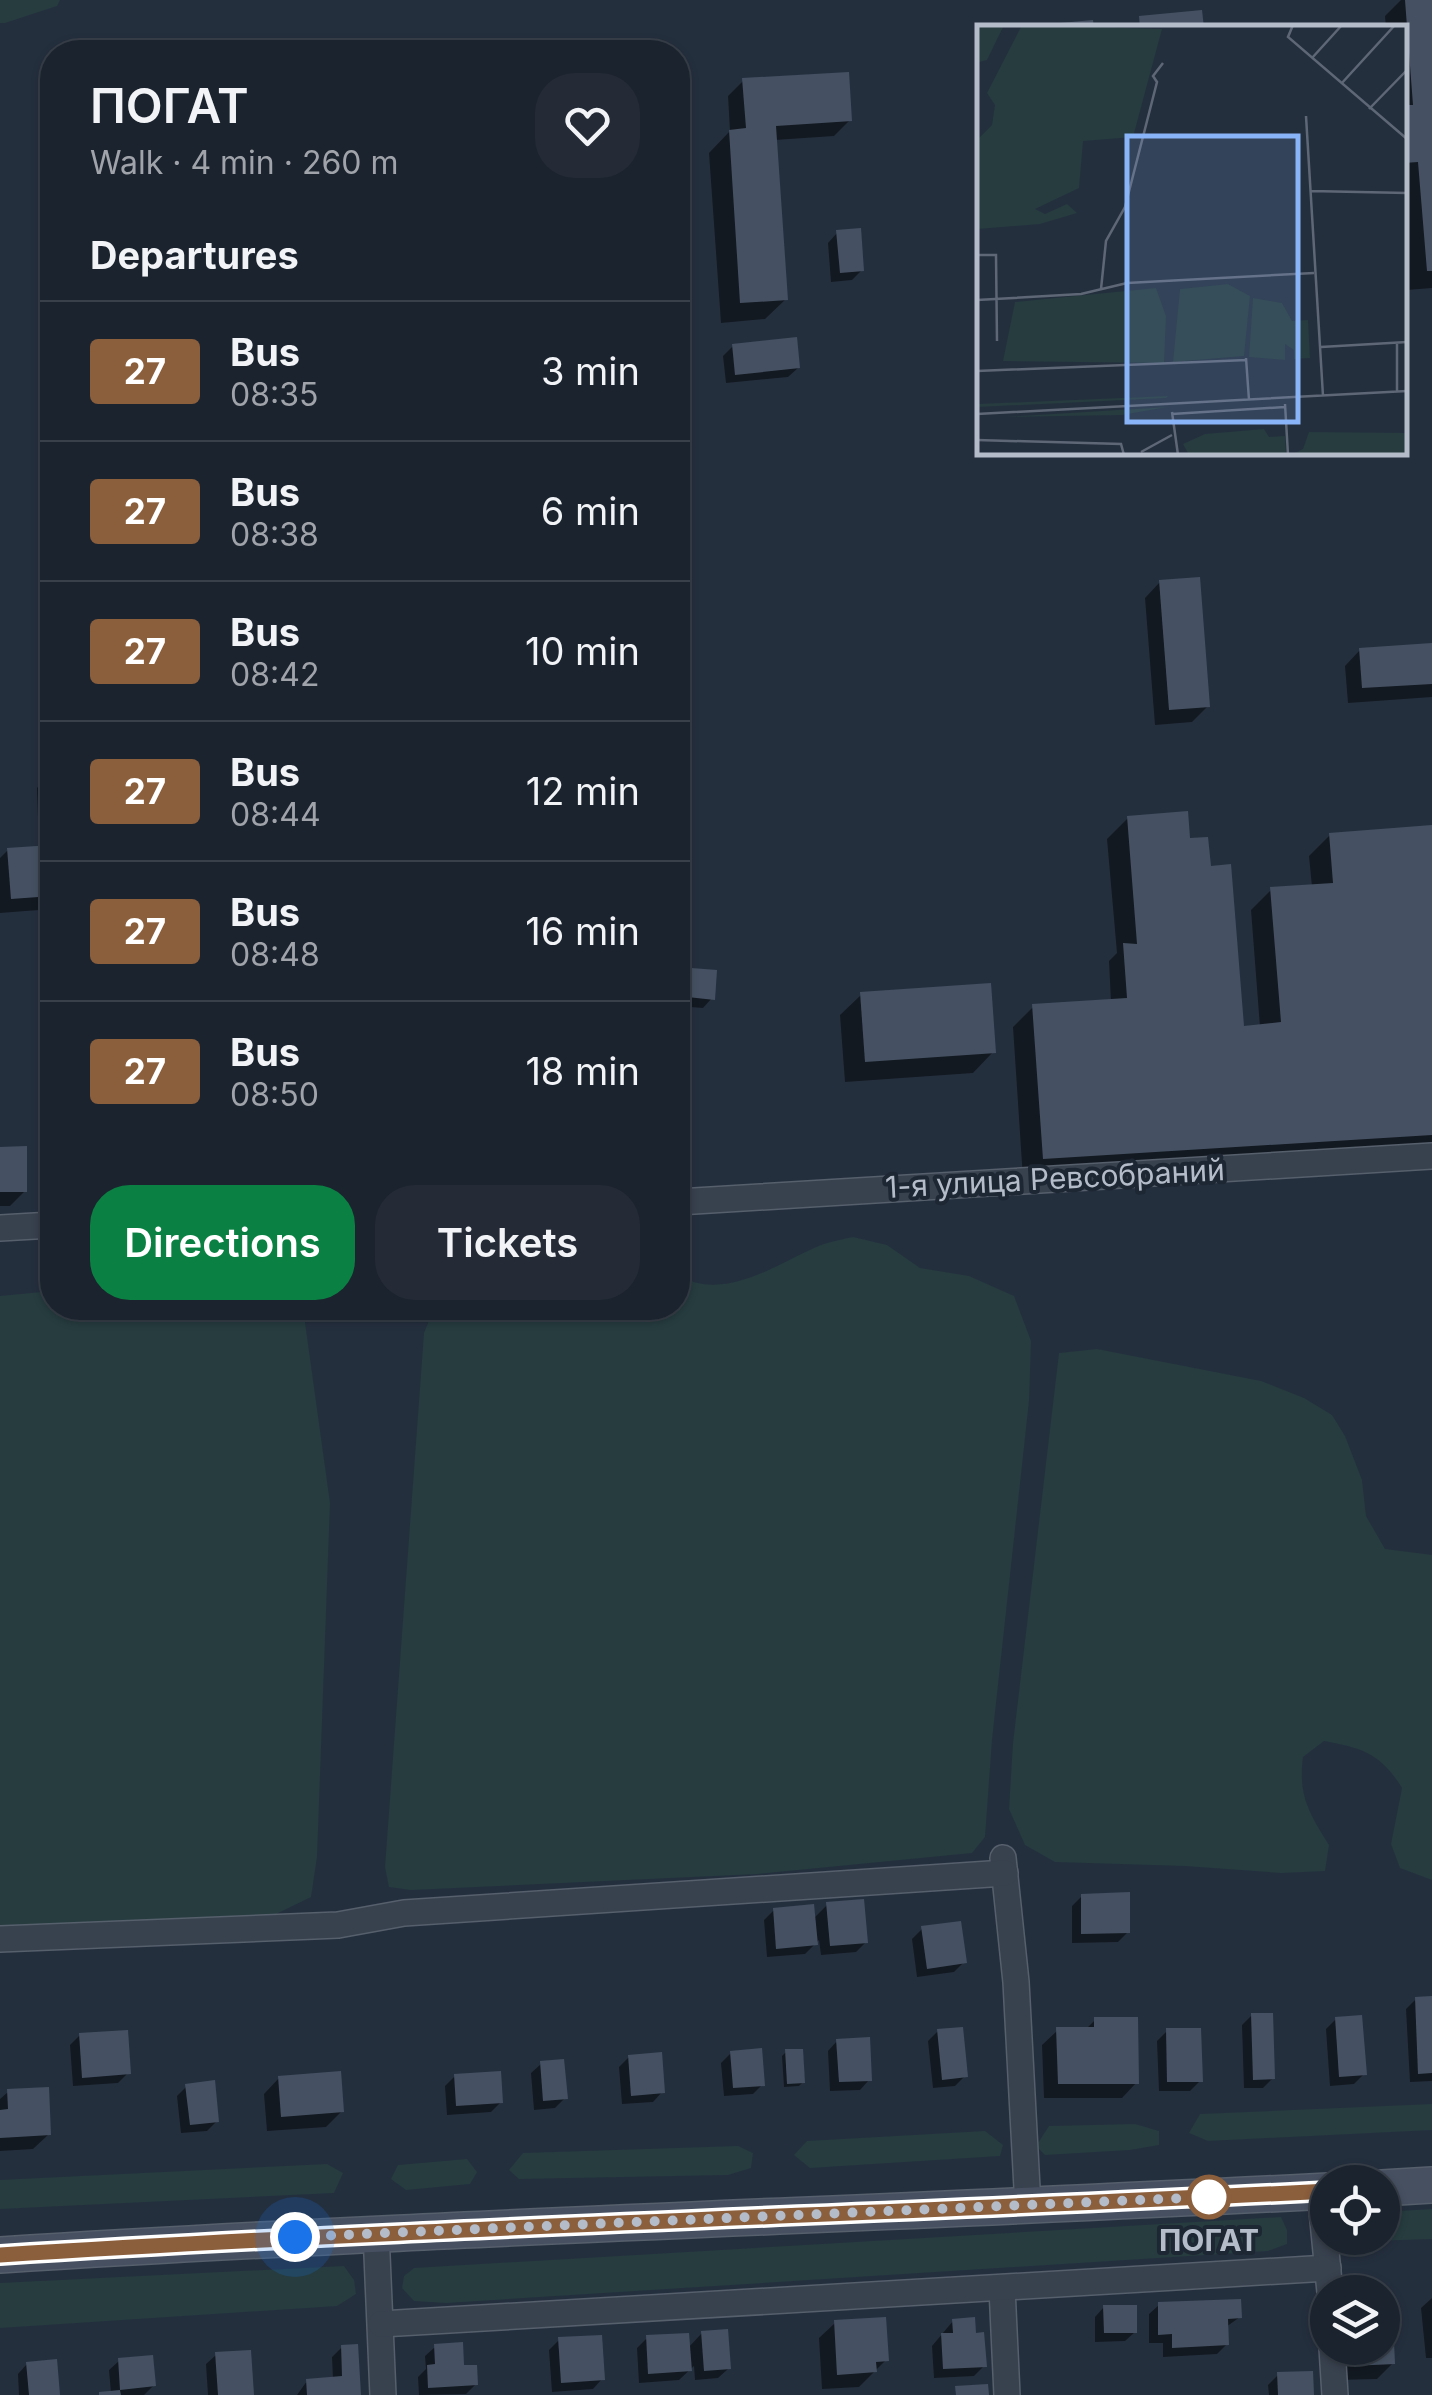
<!DOCTYPE html>
<html lang="en">
<head>
<meta charset="utf-8">
<style>
	:root { --surface:#1b232e; --page:#242b36; --text:#f1f3f6; --muted:#a0a4aa; --line:#39404a; --accent:#0b8043 }
	body { margin:0; font-family:Inter,sans-serif; background:var(--page); color:var(--text); height:100vh; display:flex; flex-direction:column; font-size:38px; white-space:nowrap }
	* { box-sizing:border-box; margin:0 }
	p { font-size:32px; color:var(--muted) }
	.icon { flex:none; width:55px; height:55px; fill:none; stroke:currentColor; stroke-width:2; stroke-linecap:round; stroke-linejoin:round }
	.map { position:relative; flex:1; overflow:hidden }
	.drawer { position:absolute; left:40px; top:40px; width:650px; height:1280px; display:flex; flex-direction:column; background:var(--surface); border-radius:40px; box-shadow:0 2px 8px #0004,0 0 0 2px var(--line) }
	.drawer>* { flex:none }
	.badge { padding:0 20px; border-radius:8px; font-size:35px; line-height:65px }
	.fabs { position:absolute; left:1310px; top:2165px; display:grid; gap:20px }
	.fabs a { display:grid; place-items:center; width:90px; height:90px; border-radius:50%; background:var(--surface); box-shadow:0 2px 8px #0004,0 0 0 2px var(--line); font-size:50px }
	.you { position:absolute; width:50px; height:50px; margin:-25px; border:8px solid #fff; border-radius:50%; background:#1a73e8; box-shadow:0 0 0 15px #1a73e833 }
	.map>.badge { position:absolute; translate:-50% -50%; box-shadow:0 0 0 5px #fff }
	h2 { padding:0 50px; font-size:38px; line-height:90px }
	.round { display:grid; place-items:center; flex:none; width:105px; height:105px; border-radius:40px; background:var(--page) }
	.overview { display:flex; align-items:center; justify-content:space-between; height:170px; padding:0 50px }
	h1 { font-size:48px; font-weight:600; line-height:75px }
	.cta { display:flex; gap:20px; margin-top:auto; padding:20px 50px }
	.cta a { flex:1; height:115px; border-radius:40px; background:var(--accent); color:#fff; font-size:40px; font-weight:600; line-height:115px; text-align:center }
	.cta a+a { background:var(--page); color:var(--text) }
	ul { padding:0; list-style:none }
	li { display:flex; align-items:center; gap:30px; height:140px; padding:0 50px; border-top:2px solid var(--line) }
	li div { flex:1 }
	li b { display:block; font-size:38px }
	li em { font-style:normal }
	li .badge { min-width:110px; font-weight:700; text-align:center }
	.map>svg:first-child { display:block }
	.green { fill:#263c3f }
	.shadow { fill:#0007 }
	.building { fill:#455162 }
	.lines { fill:none; stroke-linecap:round; stroke-linejoin:round }
	.street-casing { stroke:#565f6c; stroke-width:28 }
	.secondary-casing { stroke:#565f6c; stroke-width:38 }
	.street { stroke:#38414e; stroke-width:25 }
	.secondary { stroke:#465061; stroke-width:35 }
	.line-casing { stroke:#fff; stroke-width:22 }
	.line { stroke:#8b5e3c; stroke-width:15 }
	.walk { stroke:#b4bcc9; stroke-width:10; stroke-dasharray:0 18 }
	.stop-dot { fill:#fff; stroke:#8b5e3c; stroke-width:5 }
	.labels { text-anchor:middle; stroke-width:8; stroke-linejoin:round; paint-order:stroke }
	.street-label { font-size:30px; fill:#b4bcc9; stroke:#1d2633 }
	.stop-label { font-size:30px; font-weight:bold; fill:#b4bcc9; stroke:#1d2633 }
	.inset-road { fill:none; stroke:#5e6776; stroke-width:2.5 }
	.view { fill:#8ab4f8; fill-opacity:0.15; stroke:#8ab4f8; stroke-width:5 }
	.inset-edge { fill:none; stroke:#b4bcc9; stroke-width:5 }
</style>
</head>
<body>
<div class="map">
<svg width="1432" height="2395" viewBox="0 0 1432 2395">
	<rect width="100%" height="100%" fill="#242f3e"/>
	<g class="green">
		<polygon points="0,0 60,0 57,6 5,23 0,23"/>
		<path d="M853 1237 887 1245 920 1268 969 1276 1014 1296 1031 1341 1029 1401 992 1740 985 1837 972 1853 757 1874 411 1890 389 1887 385 1867 424 1333 434 1308H678V1275C723 1302 774 1266 814 1248 826 1242 840 1240 853 1237Z"/>
		<polygon points="52,1291 52,1308 303,1308 330,1503 317,1857 311,1897 268,1918 0,1931 0,1296"/>
		<path d="M1097 1349 1261 1381 1304 1398 1332 1415 1345 1436 1362 1480 1366 1516 1385 1549 1432 1555V1880L1400 1868 1391 1844 1402 1788C1381 1754 1363 1748 1324 1741L1303 1757C1298 1795 1309 1813 1329 1845L1325 1871 1281 1873 1185 1866 1055 1862 1025 1845 1009 1809 1013 1743 1059 1353Z"/>
		<polygon points="1432,2104 1432,2130 1208,2141 1189,2133 1200,2114"/>
		<polygon points="1135,2124 1159,2131 1159,2145 1130,2150 1045,2155 1036,2146 1049,2126"/>
		<polygon points="985,2131 1003,2145 1000,2156 810,2168 794,2155 807,2141"/>
		<polygon points="738,2146 753,2153 751,2168 728,2175 519,2179 509,2170 523,2153"/>
		<polygon points="467,2159 477,2172 470,2184 406,2190 391,2179 398,2165"/>
		<polygon points="327,2164 343,2173 334,2193 0,2209 0,2180"/>
		<polygon points="1432,2209 1432,2239 1341,2242 1338,2238 1382,2238 1383,2212"/>
		<polygon points="1281,2217 1287,2230 1287,2244 1268,2251 446,2303 414,2301 402,2288 404,2276 414,2268"/>
		<polygon points="344,2266 354,2280 356,2294 337,2306 0,2328 0,2283"/>
	</g>
	<g class="shadow">
		<polygon points="1401,0 1432,0 1432,288 1407,290 1404,28 1386,28 1385,16"/>
		<polygon points="979,43 979,93 975,47"/>
		<polygon points="743,81 850,120 834,136 775,140 786,299 765,319 721,323 709,153 730,131 728,96"/>
		<polygon points="837,233 862,270 852,280 831,282 828,243"/>
		<polygon points="733,346 798,368 788,377 726,383 723,356"/>
		<polygon points="1160,582 1208,706 1192,722 1155,725 1145,598"/>
		<polygon points="1432,645 1432,697 1348,703 1345,666 1360,650"/>
		<polygon points="46,778 52,778 52,817 38,817 37,788"/>
		<polygon points="1128,818 1188,841 1208,868 1242,1029 1260,1027 1251,910 1271,890 1312,887 1309,856 1330,835 1432,828 1432,1153 1023,1179 1013,1027 1033,1007 1111,1002 1109,961 1117,953 1107,839"/>
		<polygon points="52,847 52,909 0,913 0,858 8,850"/>
		<polygon points="678,969 715,973 712,998 703,1008 678,1006"/>
		<polygon points="861,995 993,1052 973,1073 845,1082 840,1015"/>
		<polygon points="52,1071 52,1161 46,1161 45,1078"/>
		<polygon points="0,1149 25,1191 10,1206 0,1206"/>
		<polygon points="1082,1896 1128,1932 1118,1942 1072,1943 1072,1906"/>
		<polygon points="827,1905 866,1942 856,1952 821,1955 819,1940 805,1954 767,1957 764,1920 774,1910 813,1919"/>
		<polygon points="922,1929 964,1962 954,1972 917,1977 912,1939"/>
		<polygon points="1432,1998 1432,2081 1410,2082 1406,2009 1416,1999"/>
		<polygon points="1252,2015 1273,2078 1263,2088 1244,2088 1242,2025"/>
		<polygon points="1336,2019 1364,2074 1354,2084 1330,2086 1326,2029"/>
		<polygon points="1095,2020 1137,2082 1122,2098 1044,2098 1042,2045 1058,2030 1086,2029"/>
		<polygon points="938,2031 965,2076 955,2086 933,2088 928,2041"/>
		<polygon points="1167,2031 1200,2081 1190,2091 1159,2091 1157,2041"/>
		<polygon points="80,2035 128,2073 118,2083 73,2086 70,2045"/>
		<polygon points="837,2041 869,2080 860,2090 830,2091 828,2051"/>
		<polygon points="786,2052 803,2082 799,2086 784,2087 782,2056"/>
		<polygon points="731,2053 762,2085 753,2094 724,2096 721,2063"/>
		<polygon points="629,2057 662,2092 653,2102 622,2104 619,2067"/>
		<polygon points="541,2064 565,2098 555,2108 534,2110 531,2073"/>
		<polygon points="455,2076 501,2102 491,2112 447,2115 445,2086"/>
		<polygon points="279,2078 342,2111 326,2127 267,2131 264,2094"/>
		<polygon points="187,2086 217,2121 207,2131 181,2133 177,2096"/>
		<polygon points="8,2092 49,2134 33,2149 0,2151 0,2099"/>
		<polygon points="1432,2298 1432,2358 1426,2358 1421,2308"/>
		<polygon points="1159,2305 1240,2317 1226,2327 1227,2344 1217,2354 1163,2357 1163,2343 1149,2343 1149,2314"/>
		<polygon points="1104,2307 1135,2332 1125,2341 1095,2342 1095,2317"/>
		<polygon points="953,2321 974,2335 984,2366 974,2376 934,2378 932,2346"/>
		<polygon points="835,2323 886,2360 859,2387 822,2389 819,2338"/>
		<polygon points="702,2333 728,2369 718,2378 695,2380 694,2366 679,2380 639,2383 637,2348 647,2338 688,2348"/>
		<polygon points="559,2340 602,2379 593,2389 552,2392 549,2350"/>
		<polygon points="342,2347 358,2395 297,2395 307,2381 333,2379 332,2357"/>
		<polygon points="435,2347 462,2368 476,2384 466,2394 419,2395 418,2377 426,2369 425,2356"/>
		<polygon points="1335,2348 1382,2348 1393,2363 1377,2379 1337,2380"/>
		<polygon points="216,2355 252,2395 208,2395 206,2364"/>
		<polygon points="119,2361 154,2385 144,2395 99,2395 111,2393 109,2370"/>
		<polygon points="27,2364 57,2395 19,2395 18,2374"/>
		<polygon points="1278,2375 1311,2395 1269,2395 1268,2385"/>
	</g>
	<g class="building">
		<polygon points="1405,0 1432,0 1432,271 1427,271 1418,162 1404,163 1404,105 1413,105"/>
		<polygon points="1202,10 1204,28 1140,28 1139,16"/>
		<polygon points="1093,20 1094,28 1038,28 1038,25"/>
		<polygon points="849,72 852,121 776,126 788,300 740,303 729,130 746,128 742,78"/>
		<polygon points="861,228 864,271 840,273 836,230"/>
		<polygon points="797,337 800,368 735,375 732,344"/>
		<polygon points="1200,577 1210,707 1169,710 1159,580"/>
		<polygon points="1432,643 1432,684 1362,688 1359,648"/>
		<polygon points="45,775 52,775 52,808 47,809"/>
		<polygon points="1188,811 1190,838 1208,837 1211,866 1231,864 1244,1026 1281,1022 1270,887 1333,883 1329,833 1432,825 1432,1135 1043,1159 1032,1004 1127,998 1123,943 1137,944 1127,816"/>
		<polygon points="52,845 52,896 11,899 7,848"/>
		<polygon points="678,967 717,970 715,1000 678,996"/>
		<polygon points="991,983 996,1053 865,1062 860,992"/>
		<polygon points="27,1146 27,1192 0,1192 0,1147"/>
		<polygon points="1130,1892 1130,1933 1081,1934 1081,1894"/>
		<polygon points="864,1899 868,1943 830,1946 826,1902"/>
		<polygon points="814,1904 818,1945 776,1949 773,1908"/>
		<polygon points="961,1921 967,1963 927,1969 921,1926"/>
		<polygon points="1432,1996 1432,2073 1418,2074 1415,1997"/>
		<polygon points="1251,2013 1273,2013 1275,2079 1253,2080"/>
		<polygon points="1362,2015 1367,2075 1339,2077 1335,2017"/>
		<polygon points="1094,2017 1138,2017 1139,2084 1058,2084 1056,2027 1094,2027"/>
		<polygon points="963,2027 968,2077 942,2080 937,2029"/>
		<polygon points="1166,2028 1201,2028 1203,2082 1167,2082"/>
		<polygon points="128,2030 131,2074 82,2078 79,2033"/>
		<polygon points="870,2037 872,2081 839,2082 836,2039"/>
		<polygon points="762,2048 765,2086 733,2088 730,2051"/>
		<polygon points="785,2049 803,2049 805,2083 787,2084"/>
		<polygon points="662,2052 665,2093 631,2096 628,2055"/>
		<polygon points="564,2059 568,2099 543,2101 540,2061"/>
		<polygon points="341,2071 344,2112 281,2117 278,2076"/>
		<polygon points="501,2071 503,2103 456,2106 454,2074"/>
		<polygon points="215,2080 219,2122 190,2125 185,2084"/>
		<polygon points="49,2087 51,2135 0,2138 0,2110 8,2109 7,2089"/>
		<polygon points="1392,2296 1395,2364 1351,2366 1350,2348 1382,2348 1382,2297"/>
		<polygon points="1241,2299 1242,2318 1228,2319 1229,2345 1172,2348 1172,2334 1158,2335 1158,2302"/>
		<polygon points="1103,2305 1137,2305 1137,2333 1104,2333"/>
		<polygon points="886,2317 889,2361 876,2362 877,2372 837,2375 834,2320"/>
		<polygon points="975,2317 976,2333 984,2332 987,2367 943,2369 941,2333 953,2333 952,2319"/>
		<polygon points="728,2329 731,2369 704,2371 701,2331"/>
		<polygon points="689,2333 692,2371 648,2374 646,2335"/>
		<polygon points="602,2335 605,2380 561,2383 558,2337"/>
		<polygon points="463,2342 464,2365 477,2365 478,2385 428,2388 427,2365 435,2364 434,2344"/>
		<polygon points="358,2344 361,2395 307,2395 306,2379 342,2376 341,2345"/>
		<polygon points="251,2350 254,2395 218,2395 215,2352"/>
		<polygon points="153,2355 156,2386 120,2390 118,2358"/>
		<polygon points="57,2359 60,2395 29,2395 26,2362"/>
		<polygon points="1313,2371 1314,2395 1278,2395 1277,2372"/>
		<polygon points="988,2384 989,2395 956,2395 955,2386"/>
		<polygon points="120,2390 121,2395 99,2395 99,2392"/>
	</g>
	<g class="lines">
		<g class="street-casing">
			<g id="street">
				<polyline points="678,1202 1432,1156"/>
				<polyline points="0,1228 52,1225"/>
				<polyline points="1003,1858 1016,1982 1028,2207"/>
				<polyline points="0,1939 338,1925 404,1913 1005,1873"/>
				<polyline points="1320,2191 1330,2292"/>
				<polyline points="376,2232 383,2395"/>
				<polyline points="1002,2288 1007,2395"/>
				<polyline points="381,2324 1328,2268"/>
				<polyline points="1332,2348 1335,2395"/>
			</g>
		</g>
		<g class="secondary-casing">
			<g id="secondary">
				<polyline points="1382,2188 1432,2185"/>
				<path d="M0 2255C442 2227 885 2214 1328 2191"/>
			</g>
		</g>
		<use href="#street" class="street"/>
		<use href="#secondary" class="secondary"/>
	</g>
	<g class="lines">
		<g class="line-casing">
			<path id="line" d="M0 2255C442 2227 885 2214 1328 2191"/>
		</g>
		<use href="#line" class="line"/>
		<polyline class="walk" points="295,2237 1209,2197"/>
	</g>
	<circle class="stop-dot" cx="1209" cy="2197" r="20"/>
	<g class="labels">
		<g class="street-label">
			<text transform="translate(1055 1179) rotate(-3)" y="10">1-я улица Ревсобраний</text>
		</g>
		<g class="stop-label">
			<text x="1209" y="2251">ПОГАТ</text>
		</g>
	</g>
	<g transform="translate(977 25)">
		<rect width="430" height="430" fill="#242f3e"/>
		<path d="M0 0H27L10 35 2 37ZM45 0 185 4 156 112 106 116 102 163 58 184 68 189 90 179 100 188 63 199 0 204V115L15 100 18 80 10 68ZM251 259 273 271 267 331 196 337 203 264ZM179 263 189 291 187 338 26 336 38 277ZM276 273 305 278 315 296 331 295 333 333 317 334V325L308 319V335L272 332ZM191 371 189 373 0 382 1 379ZM191 382 145 390 27 392ZM287 404 292 412 308 411 309 430H212L206 419 228 409ZM332 407 430 408V430H313L326 424Z" fill="#263c3f"/>
		<path class="inset-road" d="M316 0 311 12 430 114M335 33 365 0M364 59 418 0M392 84 430 45M329 91 346 371M334 166 430 168M0 230H19L20 316M124 264 129 216 148 182 180 57 176 51 186 38M0 275 104 269 150 258 337 248M344 322 430 317M269 333 272 375M0 346 270 335M420 367V318M308 379 311 430M195 387 201 430M0 389 430 366M195 389 308 382M0 415 144 419 147 430M164 427 195 410"/>
		<path class="view" d="M150 111H321V397H150Z"/>
		<rect width="430" height="430" class="inset-edge"/>
	</g>
</svg>
<div class="fabs">
<a><svg class="icon" aria-label="locate" viewBox="0 0 24 24"><circle cx="12" cy="12" r="6"/><path d="M12 2v4M12 18v4M2 12h4M18 12h4"/></svg></a>
<a><svg class="icon" aria-label="layers" viewBox="0 0 24 24"><path d="M12 4l9 5-9 5-9-5zM3 14l9 5 9-5"/></svg></a>
</div>
<div class="you" style="left:295px;top:2237px"></div>
<section class="drawer">
<div class="overview"><div><h1>ПОГАТ</h1><p>Walk · 4 min · 260 m</p></div><a class="round"><svg class="icon" aria-label="heart" viewBox="0 0 24 24"><path d="M12 20l-8-8c-3-5 5-10 8-4 3-6 11-1 8 4z"/></svg></a></div>
<h2>Departures</h2>
<ul>
<li><span class="badge" style="background:#8b5e3c;color:#fff">27</span><div><b>Bus</b><p>08:35</p></div><em>3 min</em></li>
<li><span class="badge" style="background:#8b5e3c;color:#fff">27</span><div><b>Bus</b><p>08:38</p></div><em>6 min</em></li>
<li><span class="badge" style="background:#8b5e3c;color:#fff">27</span><div><b>Bus</b><p>08:42</p></div><em>10 min</em></li>
<li><span class="badge" style="background:#8b5e3c;color:#fff">27</span><div><b>Bus</b><p>08:44</p></div><em>12 min</em></li>
<li><span class="badge" style="background:#8b5e3c;color:#fff">27</span><div><b>Bus</b><p>08:48</p></div><em>16 min</em></li>
<li><span class="badge" style="background:#8b5e3c;color:#fff">27</span><div><b>Bus</b><p>08:50</p></div><em>18 min</em></li>
</ul>
<div class="cta"><a>Directions</a><a>Tickets</a></div>
</section>
</div>
</body>
</html>
